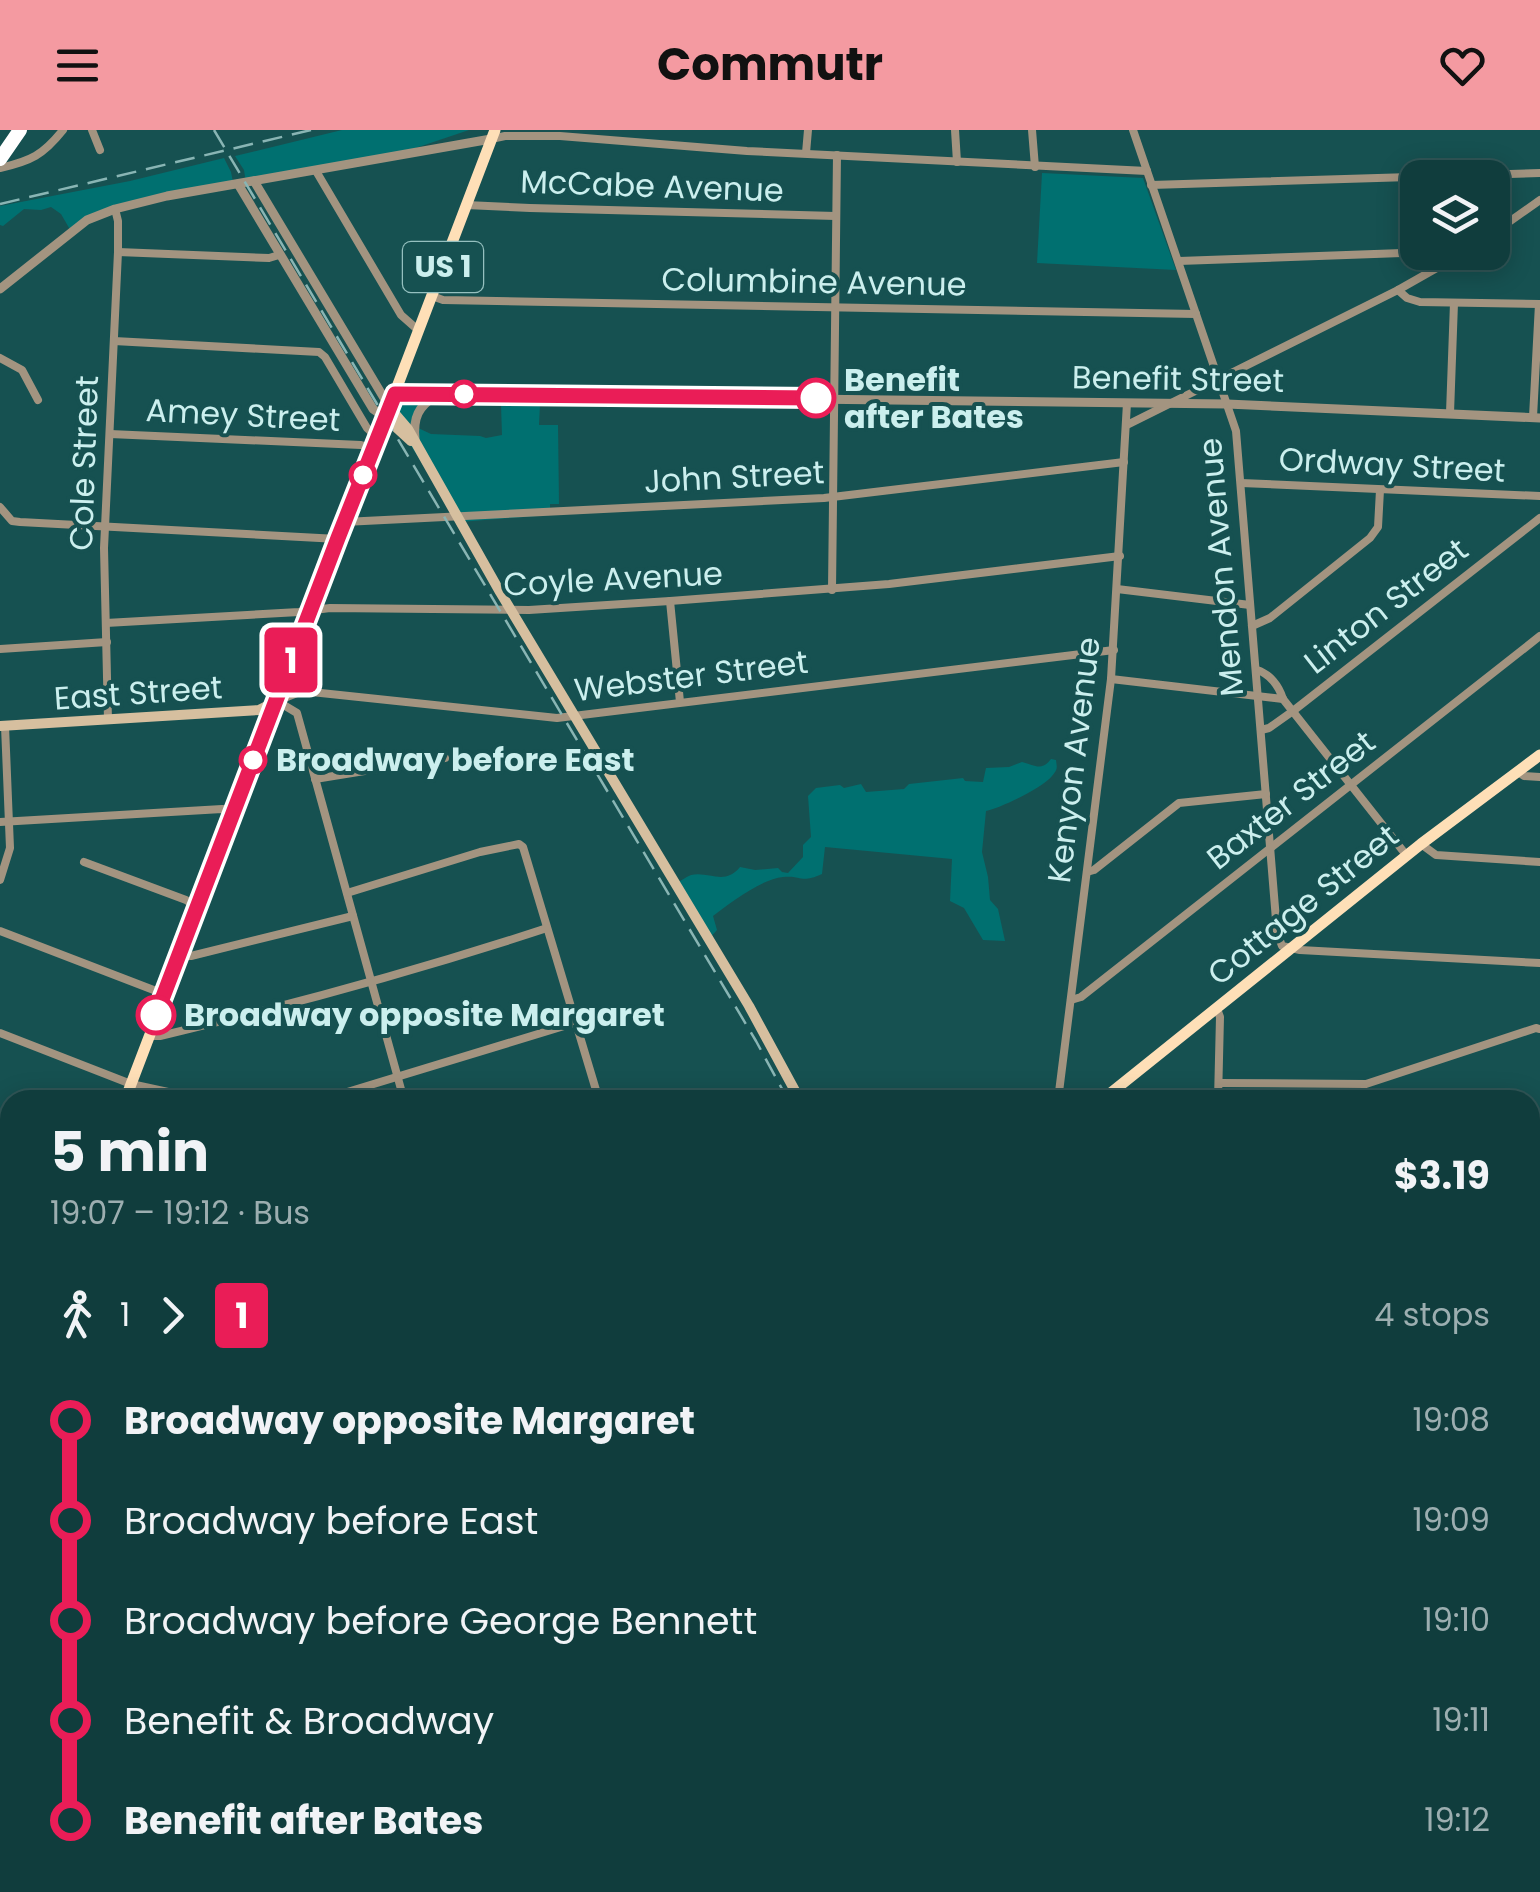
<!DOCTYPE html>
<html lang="en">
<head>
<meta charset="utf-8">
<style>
	:root { --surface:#103d3d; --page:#1e4848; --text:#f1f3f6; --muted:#9caeb0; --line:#305657; --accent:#f49aa1 }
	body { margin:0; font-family:Poppins,sans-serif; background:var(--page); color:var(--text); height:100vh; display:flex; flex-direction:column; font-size:38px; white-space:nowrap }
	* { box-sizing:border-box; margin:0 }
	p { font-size:32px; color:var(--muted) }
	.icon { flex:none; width:55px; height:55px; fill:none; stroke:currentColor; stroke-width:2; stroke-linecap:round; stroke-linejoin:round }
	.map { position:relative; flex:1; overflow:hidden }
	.details { position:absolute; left:0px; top:960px; width:1540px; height:802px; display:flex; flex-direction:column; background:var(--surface); border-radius:30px 30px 0 0; box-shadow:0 5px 25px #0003,0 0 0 2px var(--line) }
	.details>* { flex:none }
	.badge { padding:0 20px; border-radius:8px; font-size:35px; line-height:65px }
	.fabs { position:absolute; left:1400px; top:30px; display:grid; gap:20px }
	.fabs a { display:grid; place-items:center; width:110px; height:110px; border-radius:20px; background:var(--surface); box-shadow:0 5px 25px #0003,0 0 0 2px var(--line); font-size:50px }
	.map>.badge { position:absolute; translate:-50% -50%; box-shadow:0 0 0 5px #fff }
	.legs { display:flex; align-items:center; gap:15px; height:110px; padding:0 50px; font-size:32px }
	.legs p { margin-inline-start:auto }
	.summary { display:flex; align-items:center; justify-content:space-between; height:170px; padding:0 50px }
	h1 { font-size:55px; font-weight:700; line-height:75px }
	ul { padding:0 50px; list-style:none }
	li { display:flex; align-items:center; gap:35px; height:100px; font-size:38px }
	li i { display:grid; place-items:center; width:15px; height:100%; margin:0 12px; background:currentColor }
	li i::after { content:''; width:25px; height:25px; margin:-12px; border:8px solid; border-radius:50%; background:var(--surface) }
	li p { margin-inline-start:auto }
	li:first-child i { background:linear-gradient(#0000 50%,currentColor 0) }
	li:last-child i { background:linear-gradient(currentColor 50%,#0000 0) }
	header { display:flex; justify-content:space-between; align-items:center; height:130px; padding:0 50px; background:var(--accent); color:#111; font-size:45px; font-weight:700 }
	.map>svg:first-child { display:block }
	.green { fill:#007070 }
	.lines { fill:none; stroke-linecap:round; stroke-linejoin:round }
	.minor { stroke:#a39480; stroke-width:8 }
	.tertiary { stroke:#a39480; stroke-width:9 }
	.secondary { stroke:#d6bf9f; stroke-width:10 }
	.primary { stroke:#fedfb7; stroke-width:11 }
	.motorway { stroke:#fff; stroke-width:14 }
	.rail { stroke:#89b5b4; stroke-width:2.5; stroke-dasharray:20 10; stroke-linecap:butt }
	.line-1-casing { stroke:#fff; stroke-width:22 }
	.line-1 { stroke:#ea1d57; stroke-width:15 }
	.stop-1-dot { fill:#fff; stroke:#ea1d57; stroke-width:5 }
	.labels { text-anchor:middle; stroke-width:8; stroke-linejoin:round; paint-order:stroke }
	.shield { fill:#165151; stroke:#95c0bf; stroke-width:2.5 }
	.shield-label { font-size:30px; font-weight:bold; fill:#cbefee }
	.street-label { font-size:32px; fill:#cbefee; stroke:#165151 }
	.stop-label { font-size:32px; font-weight:bold; fill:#cbefee; stroke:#165151; text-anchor:start }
</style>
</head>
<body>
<header><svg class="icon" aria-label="menu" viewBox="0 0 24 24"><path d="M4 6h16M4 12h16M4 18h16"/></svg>Commutr<svg class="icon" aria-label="heart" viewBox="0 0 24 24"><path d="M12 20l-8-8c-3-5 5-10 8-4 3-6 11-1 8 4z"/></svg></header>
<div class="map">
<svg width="1540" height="1762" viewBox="0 0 1540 1762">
	<rect width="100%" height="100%" fill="#165151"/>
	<g class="green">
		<polygon points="342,0 469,0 368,34 246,53 244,40 235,26"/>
		<path d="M224 28 231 42 234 57C179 68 120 74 72 103L61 84 51 77 41 80 24 79 3 96 0 95V76L130 51Z"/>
		<polygon points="1042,43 1143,48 1176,140 1037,133"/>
		<polygon points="431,267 442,268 425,276 416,297 431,304 480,306 486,308 502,305 501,275 511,275 512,268 531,269 531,275 540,275 539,295 558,295 559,374 550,374 550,385 460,392 393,288 393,272"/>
		<path d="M1051 629 1056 630C1057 638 1058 639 1052 646 1042 658 1001 678 986 681L982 722 988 747 990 770 998 779 1005 811 983 810 964 778 950 771 952 729 825 717 822 744C800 754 802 745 783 747 761 749 730 773 713 786L717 800 708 810 676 753C681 751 686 747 691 745 709 741 725 756 740 737L755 740 778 738 782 742 788 743 803 727V715L811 707 808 666 816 658 840 655 844 658 861 654 866 662 904 659 909 654 963 648 965 651 983 652 986 638 1009 637 1022 632C1035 635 1041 642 1051 629Z"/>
		<polygon points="858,1752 864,1762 644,1762 643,1753"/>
	</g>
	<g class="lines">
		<g class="minor">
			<polyline points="92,0 100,20"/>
			<polyline points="955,0 957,32"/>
			<polyline points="1032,0 1035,37"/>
			<polyline points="1133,0 1236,301 1277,802 1282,816 1300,820 1540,833"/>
			<polyline points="491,9 505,6 560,6 747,21 1147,41"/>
			<polyline points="806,23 808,0"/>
			<path d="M0 38C31 31 43 25 63 0"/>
			<polyline points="316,41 401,185 418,200"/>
			<polyline points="1151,55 1540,43"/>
			<polyline points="466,75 530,78 836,86"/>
			<polyline points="1492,104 1540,70"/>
			<polyline points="118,122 269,128 279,125"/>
			<polyline points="1431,122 1452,130"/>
			<polyline points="1179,131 1430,122"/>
			<polyline points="1398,160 1407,168 1420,172 1540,174"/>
			<polyline points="432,166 443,170 1196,184"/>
			<polyline points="114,211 319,222 325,227 367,298 378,308"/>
			<polyline points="0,228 22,240 38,270"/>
			<polyline points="1450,283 1454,173"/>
			<polyline points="1533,287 1539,174"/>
			<polyline points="1127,295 1398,160 1465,122"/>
			<polyline points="110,304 361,315 374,319"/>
			<polyline points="1241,353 1540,366"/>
			<polyline points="0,377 12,391 20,392 338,409"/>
			<polyline points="344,392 824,368 1124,332"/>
			<polyline points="1117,459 1250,475"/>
			<polyline points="832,460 837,25"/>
			<polyline points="670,471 680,572"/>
			<polyline points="106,493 299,482 330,478 529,480 670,471 889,454 1120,426"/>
			<polyline points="1252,496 1270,488 1370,408 1378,397 1380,360"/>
			<polyline points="0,519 107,512"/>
			<path d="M1257 540C1270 544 1279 556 1283 569L1407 726"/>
			<polyline points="1111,549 1283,569"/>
			<polyline points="277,571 302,561 557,588 1114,520"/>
			<polyline points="277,571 297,583 404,970"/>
			<polyline points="108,590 104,418 118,122 118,91 115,79"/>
			<polyline points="1261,600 1269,598 1293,581 1540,388"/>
			<polyline points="1518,642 1524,646 1540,647"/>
			<polyline points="315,649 445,628"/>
			<polyline points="0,692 222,679 235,680"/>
			<polyline points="1421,714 1436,725 1540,732"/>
			<polyline points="84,732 186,770 198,778"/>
			<polyline points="1087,742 1094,740 1179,673 1266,664"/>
			<polyline points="0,750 10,718 5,596"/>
			<polyline points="347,763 480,722 519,714 523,717 599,970"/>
			<polyline points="0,801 164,864"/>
			<polyline points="180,826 191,826 353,786"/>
			<polyline points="1071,870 1081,867 1540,506"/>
			<polyline points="1217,879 1220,887 1218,970"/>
			<polyline points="0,903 131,954 205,970"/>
			<path d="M149 906H160C291 875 419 840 547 798"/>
			<polyline points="1219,953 1366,954 1536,898 1540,899"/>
			<polyline points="321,970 574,893"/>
			<polyline points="1058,970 1111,549 1127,273"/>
			<polyline points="1530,998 1540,994"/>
			<polyline points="1530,1057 1540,1088"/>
			<polyline points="0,1067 10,1041"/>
			<polyline points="0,1108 10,1112"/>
			<polyline points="0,1213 10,1217"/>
			<polyline points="1530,1405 1540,1406"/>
			<polyline points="0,1509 10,1512"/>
			<polyline points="1530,1514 1540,1515"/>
			<polyline points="0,1592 10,1596"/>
			<polyline points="1530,1698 1540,1699"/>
			<polyline points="0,1703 10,1707"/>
			<polyline points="98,1752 108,1762"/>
			<polyline points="145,1752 154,1762"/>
			<polyline points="1210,1762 1210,1752"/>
			<polyline points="1300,1762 1300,1752"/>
			<polyline points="1391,1762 1391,1752"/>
		</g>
		<g class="tertiary">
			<polyline points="254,51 390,278"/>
			<polyline points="238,54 373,279 386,288"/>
			<polyline points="0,159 87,90 115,79 167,66 491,9"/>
			<polyline points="395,264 1227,274 1540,288"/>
			<path d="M415 309C413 288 418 276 437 265"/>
			<polyline points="1530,1165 1536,1237 1530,1361"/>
			<polyline points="293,1752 331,1762"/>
			<polyline points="380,1762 382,1752"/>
			<polyline points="1476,1762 1478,1752"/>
		</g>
		<g class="secondary">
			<polyline points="390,278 408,299 500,462 749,876 800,970"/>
			<polyline points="386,288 411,311"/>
			<polyline points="0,596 259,580 277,571"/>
			<polyline points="1099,1752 1102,1762"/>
		</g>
		<g class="primary">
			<polyline points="125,970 495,0"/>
			<polyline points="1102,970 1421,714 1540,625"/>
			<polyline points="1530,1163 1540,1160"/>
			<polyline points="0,1296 10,1270"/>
			<polyline points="0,1417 10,1420"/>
			<polyline points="124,1762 134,1752"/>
		</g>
		<polyline class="motorway" points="0,29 20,0"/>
		<g class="rail">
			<polyline points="214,0 756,911 788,970"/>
			<polyline points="0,74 311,0"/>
			<polyline points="1108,1752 1111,1762"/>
			<polyline points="1126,1752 1128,1762"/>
		</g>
	</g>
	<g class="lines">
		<g class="line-1-casing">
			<polyline id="line-1" points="156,885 338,408 395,264 816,268"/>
		</g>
		<use href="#line-1" class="line-1"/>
	</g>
	<g class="stop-1-dot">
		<circle cx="464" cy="264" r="12"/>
		<circle cx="816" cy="268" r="18"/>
		<circle cx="363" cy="345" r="12"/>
		<circle cx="253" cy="630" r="12"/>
		<circle cx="156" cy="885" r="18"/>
	</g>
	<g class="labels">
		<rect class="shield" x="403" y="112" width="80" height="50" rx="8"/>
		<g class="shield-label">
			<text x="443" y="147">US 1</text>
		</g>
		<g class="street-label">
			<text transform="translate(652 56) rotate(2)" y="11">McCabe Avenue</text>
			<text transform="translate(814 152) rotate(1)" y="11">Columbine Avenue</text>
			<text transform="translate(1178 249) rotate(1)" y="11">Benefit Street</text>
			<text transform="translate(243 285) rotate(3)" y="11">Amey Street</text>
			<text transform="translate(84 333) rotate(-88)" y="11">Cole Street</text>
			<text transform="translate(1392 335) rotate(3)" y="11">Ordway Street</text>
			<text transform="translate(734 347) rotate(-3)" y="11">John Street</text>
			<text transform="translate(1221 437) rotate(-95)" y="11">Mendon Avenue</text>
			<text transform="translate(613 449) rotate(-3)" y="11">Coyle Avenue</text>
			<text transform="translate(1386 476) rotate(-38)" y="11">Linton Street</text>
			<text transform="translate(691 546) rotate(-7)" y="11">Webster Street</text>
			<text transform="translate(138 563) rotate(-4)" y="11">East Street</text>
			<text transform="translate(1074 630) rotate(-83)" y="11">Kenyon Avenue</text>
			<text transform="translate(1291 670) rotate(-38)" y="11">Baxter Street</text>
			<text transform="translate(1303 775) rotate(-39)" y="11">Cottage Street</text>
		</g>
		<g class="stop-label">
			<text x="844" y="261">Benefit<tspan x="844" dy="37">after Bates</tspan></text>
			<text x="276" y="641">Broadway before East</text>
			<text x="184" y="896">Broadway opposite Margaret</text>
		</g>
	</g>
</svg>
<div class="fabs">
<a><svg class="icon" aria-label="layers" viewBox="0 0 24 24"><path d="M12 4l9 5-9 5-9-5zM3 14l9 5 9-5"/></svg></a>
</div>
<b class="badge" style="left:291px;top:530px;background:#ea1d57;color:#fff">1</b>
<section class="details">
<div class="summary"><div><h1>5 min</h1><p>19:07 – 19:12 · Bus</p></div><b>$3.19</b></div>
<div class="legs"><svg class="icon" aria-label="walk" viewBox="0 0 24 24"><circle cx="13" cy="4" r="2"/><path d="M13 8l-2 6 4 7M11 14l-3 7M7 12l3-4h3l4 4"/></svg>1<svg class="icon" aria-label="forward" viewBox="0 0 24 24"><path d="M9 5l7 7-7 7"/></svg><b class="badge" style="background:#ea1d57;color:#fff">1</b><p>4 stops</p></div>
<ul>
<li><i style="color:#ea1d57"></i><b>Broadway opposite Margaret</b><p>19:08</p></li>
<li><i style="color:#ea1d57"></i><span>Broadway before East</span><p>19:09</p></li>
<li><i style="color:#ea1d57"></i><span>Broadway before George Bennett</span><p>19:10</p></li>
<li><i style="color:#ea1d57"></i><span>Benefit &amp; Broadway</span><p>19:11</p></li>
<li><i style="color:#ea1d57"></i><b>Benefit after Bates</b><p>19:12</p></li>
</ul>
</section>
</div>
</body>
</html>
